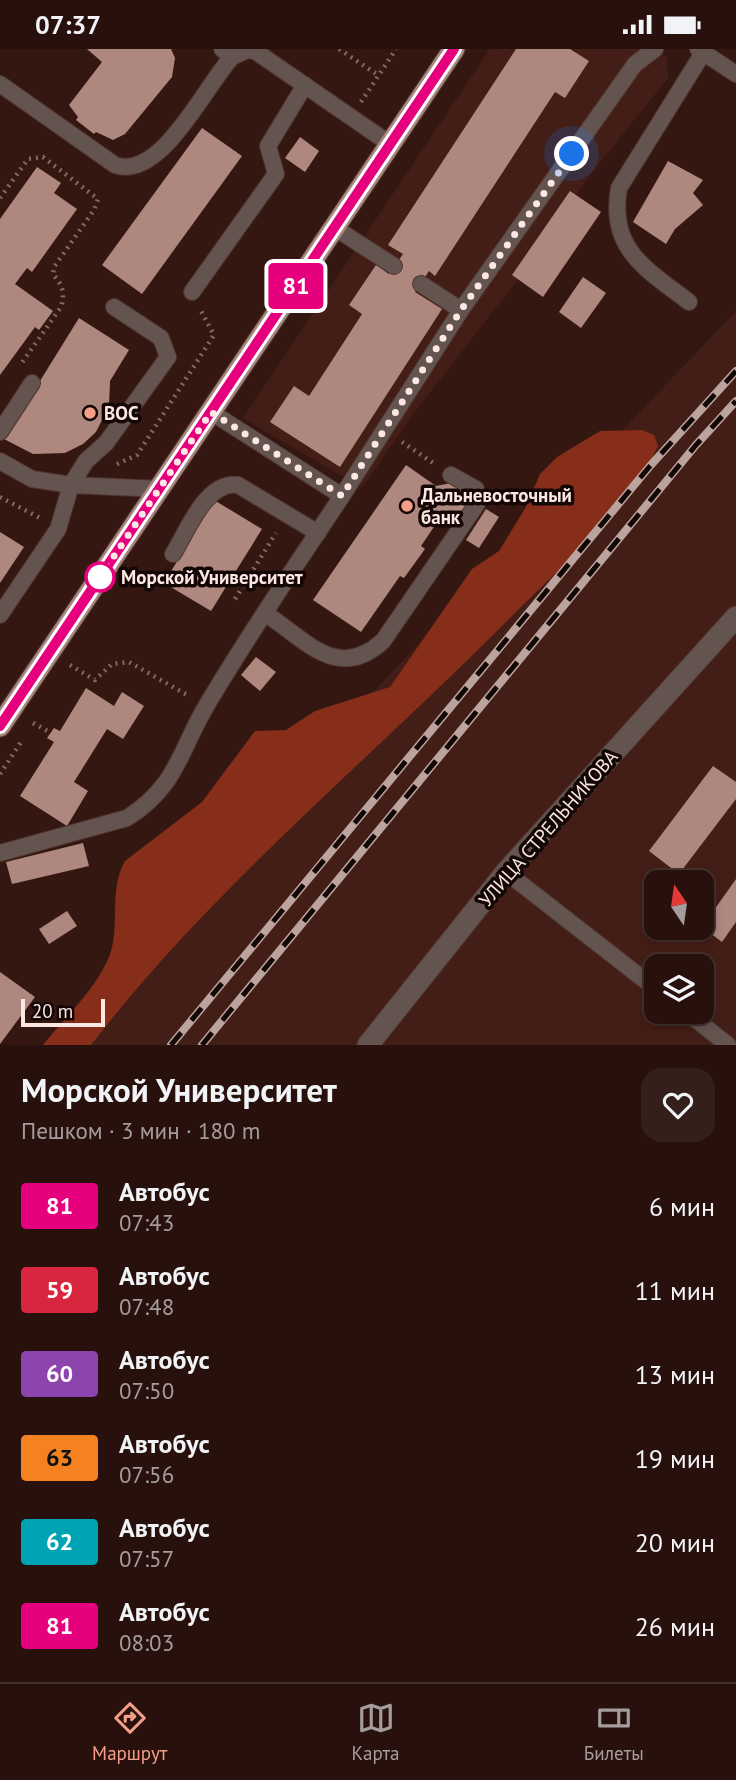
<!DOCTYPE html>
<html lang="ru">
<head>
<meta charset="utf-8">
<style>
	:root { --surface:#28110d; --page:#341f1b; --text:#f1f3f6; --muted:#a59d9d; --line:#44312e; --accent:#f49e89 }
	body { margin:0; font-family:"PT Sans",sans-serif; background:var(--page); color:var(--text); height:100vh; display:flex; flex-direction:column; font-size:26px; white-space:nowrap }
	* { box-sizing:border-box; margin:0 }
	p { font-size:23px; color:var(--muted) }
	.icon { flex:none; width:38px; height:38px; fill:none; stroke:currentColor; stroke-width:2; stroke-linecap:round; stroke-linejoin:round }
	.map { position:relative; height:996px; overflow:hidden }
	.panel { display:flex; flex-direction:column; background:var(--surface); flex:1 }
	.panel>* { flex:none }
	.badge { padding:0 14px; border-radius:5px; font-size:24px; line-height:46px }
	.needle { width:46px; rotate:347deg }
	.buttons { position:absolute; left:644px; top:821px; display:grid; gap:14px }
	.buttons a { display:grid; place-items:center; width:70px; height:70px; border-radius:14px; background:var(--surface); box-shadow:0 4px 10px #0003,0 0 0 2px var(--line); font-size:35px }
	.scale { position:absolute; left:21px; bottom:18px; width:84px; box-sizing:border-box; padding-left:7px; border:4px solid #fce7e2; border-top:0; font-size:19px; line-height:24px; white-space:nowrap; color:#fce7e2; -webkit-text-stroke:5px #130705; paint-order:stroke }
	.you { position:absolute; width:35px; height:35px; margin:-18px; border:5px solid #fff; border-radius:50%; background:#1a73e8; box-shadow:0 0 0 10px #1a73e833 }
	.map>.badge { position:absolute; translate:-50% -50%; box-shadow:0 0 0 4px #fff }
	.round { display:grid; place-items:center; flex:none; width:74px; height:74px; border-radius:21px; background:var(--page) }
	.head { display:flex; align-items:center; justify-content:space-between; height:119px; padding:0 21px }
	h1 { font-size:33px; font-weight:600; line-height:52px }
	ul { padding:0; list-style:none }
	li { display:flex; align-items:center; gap:21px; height:84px; padding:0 21px }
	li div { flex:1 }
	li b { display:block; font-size:26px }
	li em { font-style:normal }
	li .badge { min-width:77px; font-weight:700; text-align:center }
	.status { display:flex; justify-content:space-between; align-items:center; height:49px; padding:0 35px; background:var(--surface); direction:ltr }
	.status svg { height:19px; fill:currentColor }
	.tabs { display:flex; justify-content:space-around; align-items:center; height:98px; border-top:2px solid var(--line); background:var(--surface); font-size:19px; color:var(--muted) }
	.tabs a { display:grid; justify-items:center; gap:4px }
	.tabs .on { color:var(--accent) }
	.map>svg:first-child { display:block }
	.built { fill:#431e16; fill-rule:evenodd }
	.forest { fill:#872e1a }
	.building { fill:#ae887f }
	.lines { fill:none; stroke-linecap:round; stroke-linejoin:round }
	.lane-casing { stroke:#51342e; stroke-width:18 }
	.street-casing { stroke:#51342e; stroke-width:23 }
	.primary-casing { stroke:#51342e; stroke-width:23 }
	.path { stroke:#836863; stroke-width:4.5; stroke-dasharray:2 5; stroke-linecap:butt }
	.lane { stroke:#645450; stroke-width:16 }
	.street { stroke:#645450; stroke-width:21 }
	.primary { stroke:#a6867e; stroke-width:21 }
	.rail-casing { stroke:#bba39e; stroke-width:8 }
	.rail { stroke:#130705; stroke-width:5; stroke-dasharray:16; stroke-linecap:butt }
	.line-casing { stroke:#fff; stroke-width:16 }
	.line { stroke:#e6007e; stroke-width:10 }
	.walk { stroke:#fce7e2; stroke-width:7; stroke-dasharray:0 12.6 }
	.poi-dot { fill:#f49e89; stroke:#130705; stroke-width:2.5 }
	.stop-dot { fill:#fff; stroke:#e6007e; stroke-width:3.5 }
	.labels { text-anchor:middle; stroke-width:7; stroke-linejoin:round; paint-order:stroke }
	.poi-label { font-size:19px; font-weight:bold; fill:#fce7e2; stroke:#130705; text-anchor:start }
	.stop-label { font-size:19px; font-weight:bold; fill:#fce7e2; stroke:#130705; text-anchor:start }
	.street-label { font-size:19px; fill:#fce7e2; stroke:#130705 }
</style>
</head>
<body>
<div class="status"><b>07:37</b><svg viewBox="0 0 49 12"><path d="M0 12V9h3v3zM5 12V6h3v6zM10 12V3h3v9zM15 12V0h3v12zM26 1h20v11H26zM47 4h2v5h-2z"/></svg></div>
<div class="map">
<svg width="736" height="996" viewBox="0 0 736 996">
	<rect width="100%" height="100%" fill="#351711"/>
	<g class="built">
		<polygon points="490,0 657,0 667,9 668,29 590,126 519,229 411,368 362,439 243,369"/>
		<path d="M736 262V996H60L121 908ZM656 833H702V878H656ZM656 917H702V962H656Z"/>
	</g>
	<path class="forest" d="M642 381 654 386 658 397C629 460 555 523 506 573 367 713 212 839 91 996H43C64 969 96 940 109 908 121 878 108 841 125 812L202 753 255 682 286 681 315 662 390 638 472 520 499 502 526 458 540 425 557 408 600 382Z"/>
	<g class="building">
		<polygon points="87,0 171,0 175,9 172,28 125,85 113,91 96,83 94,85 76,71 78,68 69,56 102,13"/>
		<polygon points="516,0 570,0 589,12 565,49 555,43 435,227 429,222 415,243 442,260 340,418 270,373 294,337 309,347 362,265 349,256 376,216 389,225 403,205 388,196"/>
		<polygon points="202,79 242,107 142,245 102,216"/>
		<polygon points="300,88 319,102 305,123 285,109"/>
		<polygon points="668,112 703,131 693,144 703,156 675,180 666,195 633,173"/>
		<polygon points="37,118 61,134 54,144 77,160 32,223 27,219 15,235 53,262 39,281 35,278 0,326 0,170"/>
		<polygon points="570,142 601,163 543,248 512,226"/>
		<polygon points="583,228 606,244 581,279 559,263"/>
		<polygon points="79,269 129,301 110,332 109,357 96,383 83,395 65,404 33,405 4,390"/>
		<polygon points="406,416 436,437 451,434 462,440 466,459 456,469 440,469 421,497 425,500 404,529 400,527 361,583 313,551"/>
		<polygon points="214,451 262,480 211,562 164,534"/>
		<polygon points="486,460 499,468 479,499 466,491"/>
		<polygon points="0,483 24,498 0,534"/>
		<polygon points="256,608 276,623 260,642 241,626"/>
		<polygon points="86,639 114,657 122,643 144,657 123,690 107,680 74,733 88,742 67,777 20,747 54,693 47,689 54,679 60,682"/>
		<polygon points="713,717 736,733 736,750 679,825 649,802"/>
		<polygon points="83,794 89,817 12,835 6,813"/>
		<polygon points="736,830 736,873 722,893 702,878"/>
		<polygon points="67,862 77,877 49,895 39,880"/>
		<polygon points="0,923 35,948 0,995"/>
	</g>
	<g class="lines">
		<g class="lane-casing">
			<g id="lane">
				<polyline points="222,0 232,8 247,1 255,2 390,95"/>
				<polyline points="698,0 736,25"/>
				<path d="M0 35 115 116C161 132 205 37 232 8"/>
				<polyline points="335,179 394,217"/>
				<polyline points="421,235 461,261"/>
				<polyline points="192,243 276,125 268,97 305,36"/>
				<path d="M689 253C646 220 608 200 619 139L703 4"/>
				<polyline points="0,383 32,334"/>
				<polyline points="0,412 32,430 71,436 161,440"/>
				<polyline points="342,447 461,261 635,15 655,0"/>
				<path d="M173 505C187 483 206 431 238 436L318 484"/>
				<path d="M266 565C307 592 338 633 383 592L477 455 476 440 451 426"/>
				<polyline points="0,566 58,480 71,436 86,412 106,394 168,308 161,289 114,258"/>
				<path d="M0 804 127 769C178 737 180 700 208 654 250 583 297 515 342 447L211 363"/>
				<polyline points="506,823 656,940"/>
				<polyline points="685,962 728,996"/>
			</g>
		</g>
		<g class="street-casing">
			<polyline id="street" points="368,996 506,823 736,568"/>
		</g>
		<g class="primary-casing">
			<polyline id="primary" points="0,677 454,0"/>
		</g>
		<g class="path">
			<polyline points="339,0 378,26"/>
			<polyline points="361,53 396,0"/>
			<path d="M0 149 28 110 43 108 98 150 94 161 54 218 53 226C63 235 65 246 61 258L21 315"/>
			<polyline points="402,393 436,416"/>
			<polyline points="117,415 137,406 214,286 200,260"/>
			<polyline points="0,448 40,469"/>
			<polyline points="235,550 276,484"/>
			<polyline points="70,616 95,631 112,615 129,613 189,647"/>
			<polyline points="33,674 51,684"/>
			<polyline points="0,725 21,693"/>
		</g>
		<use href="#lane" class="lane"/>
		<use href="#street" class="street"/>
		<use href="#primary" class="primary"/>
		<g class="rail-casing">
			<g id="rail">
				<polyline points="171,996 650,417 736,322"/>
				<polyline points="202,996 696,396 736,352"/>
			</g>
		</g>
		<use href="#rail" class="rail"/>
	</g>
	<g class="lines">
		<g class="line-casing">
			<polyline id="line" points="0,677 454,0"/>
		</g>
		<use href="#line" class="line"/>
		<polyline class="walk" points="100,528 211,363 342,447 461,261 572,105"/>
	</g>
	<g class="poi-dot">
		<circle cx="90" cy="364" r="7"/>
		<circle cx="407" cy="457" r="7"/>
	</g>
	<circle class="stop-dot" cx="100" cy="528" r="14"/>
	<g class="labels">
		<g class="poi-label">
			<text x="104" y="371">BOC</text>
			<text x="421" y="453">Дальневосточный<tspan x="421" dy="22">банк</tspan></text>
		</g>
		<g class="stop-label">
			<text x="121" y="535">Морской Университет</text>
		</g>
		<g class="street-label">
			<text transform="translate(548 779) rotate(-49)" y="7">УЛИЦА СТРЕЛЬНИКОВА</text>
		</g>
	</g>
</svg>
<div class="buttons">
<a><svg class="needle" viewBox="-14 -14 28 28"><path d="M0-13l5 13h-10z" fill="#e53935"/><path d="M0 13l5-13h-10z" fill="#a59d9d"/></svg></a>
<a><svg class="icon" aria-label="layers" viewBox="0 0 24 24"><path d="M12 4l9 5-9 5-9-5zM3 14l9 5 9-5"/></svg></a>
</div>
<div class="scale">20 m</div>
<div class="you" style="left:572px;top:105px"></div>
<b class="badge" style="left:296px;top:237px;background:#e6007e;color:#fff">81</b>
</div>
<section class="panel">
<div class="head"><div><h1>Морской Университет</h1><p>Пешком · 3 мин · 180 m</p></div><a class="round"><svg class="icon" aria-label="heart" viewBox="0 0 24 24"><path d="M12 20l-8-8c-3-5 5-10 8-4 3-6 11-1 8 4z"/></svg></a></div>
<ul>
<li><span class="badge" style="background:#e6007e;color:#fff">81</span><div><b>Автобус</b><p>07:43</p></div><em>6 мин</em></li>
<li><span class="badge" style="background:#d7263d;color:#fff">59</span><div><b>Автобус</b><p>07:48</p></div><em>11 мин</em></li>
<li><span class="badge" style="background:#8e44ad;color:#fff">60</span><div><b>Автобус</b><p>07:50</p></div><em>13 мин</em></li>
<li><span class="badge" style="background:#f58220;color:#111">63</span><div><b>Автобус</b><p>07:56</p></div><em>19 мин</em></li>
<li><span class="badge" style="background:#00a3b4;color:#fff">62</span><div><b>Автобус</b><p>07:57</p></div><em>20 мин</em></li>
<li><span class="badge" style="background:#e6007e;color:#fff">81</span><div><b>Автобус</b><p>08:03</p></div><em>26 мин</em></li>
</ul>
</section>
<nav class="tabs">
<a class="on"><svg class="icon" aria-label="directions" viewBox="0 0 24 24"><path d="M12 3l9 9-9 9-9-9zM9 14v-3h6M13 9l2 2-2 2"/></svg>Маршрут</a>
<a><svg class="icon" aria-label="map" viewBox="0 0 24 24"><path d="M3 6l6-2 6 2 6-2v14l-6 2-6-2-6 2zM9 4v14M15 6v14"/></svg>Карта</a>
<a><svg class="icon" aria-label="tickets" viewBox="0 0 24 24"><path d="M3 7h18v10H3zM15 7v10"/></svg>Билеты</a>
</nav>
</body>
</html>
